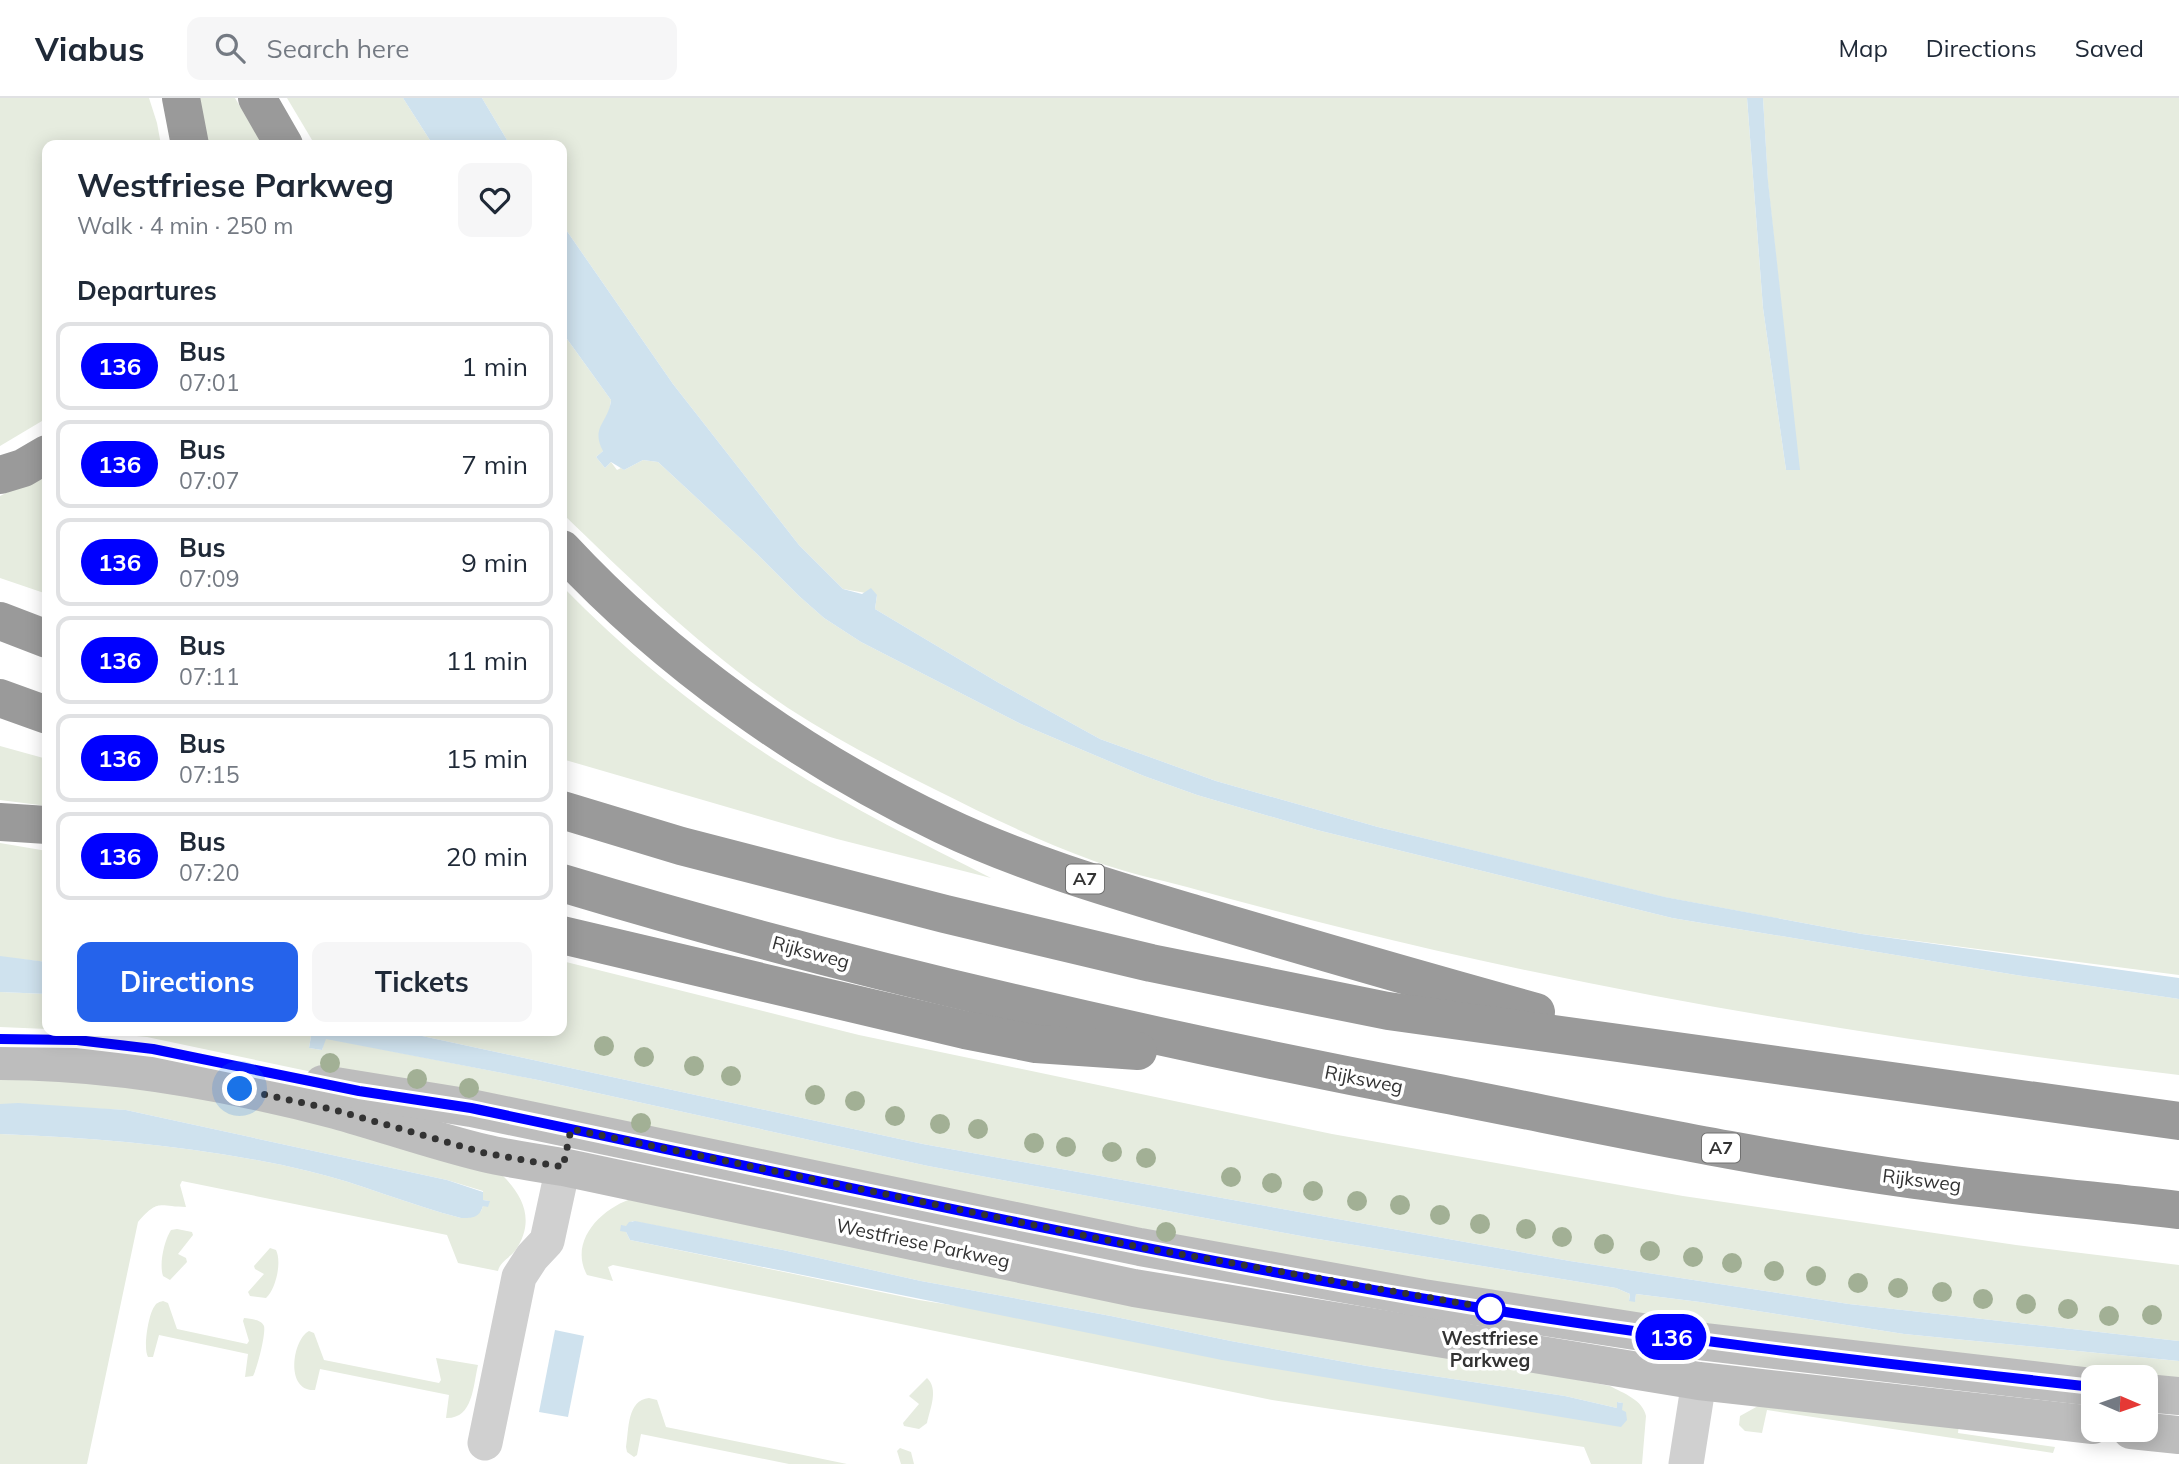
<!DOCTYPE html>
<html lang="en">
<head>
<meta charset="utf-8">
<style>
	:root { --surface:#fff; --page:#f6f6f7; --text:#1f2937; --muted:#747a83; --line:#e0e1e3; --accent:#2563eb }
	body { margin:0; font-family:Mulish,sans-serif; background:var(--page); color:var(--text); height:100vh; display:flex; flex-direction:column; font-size:26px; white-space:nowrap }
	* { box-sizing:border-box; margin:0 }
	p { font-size:23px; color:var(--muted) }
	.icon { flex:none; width:38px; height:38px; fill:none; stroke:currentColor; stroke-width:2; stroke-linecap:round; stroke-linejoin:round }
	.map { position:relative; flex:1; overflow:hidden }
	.side { position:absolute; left:42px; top:42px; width:525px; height:896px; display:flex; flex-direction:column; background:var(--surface); border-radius:14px; box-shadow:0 4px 18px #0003 }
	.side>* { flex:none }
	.badge { padding:0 14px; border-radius:23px; font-size:24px; line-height:46px }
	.needle { width:46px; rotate:92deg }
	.buttons { position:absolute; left:2081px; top:1267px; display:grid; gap:14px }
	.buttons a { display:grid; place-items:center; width:77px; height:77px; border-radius:14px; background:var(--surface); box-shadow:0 4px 18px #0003; font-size:35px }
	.you { position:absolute; width:35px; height:35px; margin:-18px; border:5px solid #fff; border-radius:50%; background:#1a73e8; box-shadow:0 0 0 10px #1a73e833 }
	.map>.badge { position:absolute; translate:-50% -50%; box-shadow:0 0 0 4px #fff }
	h2 { padding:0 35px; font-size:26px; line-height:63px }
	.round { display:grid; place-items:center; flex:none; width:74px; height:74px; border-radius:14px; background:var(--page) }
	.head { display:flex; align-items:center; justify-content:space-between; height:119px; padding:0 35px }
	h1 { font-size:33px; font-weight:700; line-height:52px }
	.primary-button { display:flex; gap:14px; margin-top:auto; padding:14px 35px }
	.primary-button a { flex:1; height:80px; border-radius:14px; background:var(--accent); color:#fff; font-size:28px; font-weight:700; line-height:80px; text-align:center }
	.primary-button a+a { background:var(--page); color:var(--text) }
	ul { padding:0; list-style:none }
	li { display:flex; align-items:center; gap:21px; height:88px; margin:0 14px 10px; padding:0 21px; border:4px solid var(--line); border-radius:14px }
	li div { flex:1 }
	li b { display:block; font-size:26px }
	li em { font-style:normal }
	li .badge { min-width:77px; font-weight:700; text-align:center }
	header { display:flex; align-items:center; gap:42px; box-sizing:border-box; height:98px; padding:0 35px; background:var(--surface); border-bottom:2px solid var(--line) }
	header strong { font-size:33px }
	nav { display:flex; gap:38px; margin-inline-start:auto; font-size:24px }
	.search { width:490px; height:63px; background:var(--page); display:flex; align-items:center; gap:18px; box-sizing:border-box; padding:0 24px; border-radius:14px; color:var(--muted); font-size:26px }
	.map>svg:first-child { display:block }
	.green { fill:#e6ecdf; fill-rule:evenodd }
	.water { fill:#cfe2ee }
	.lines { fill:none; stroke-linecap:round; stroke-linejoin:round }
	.street { stroke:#d0d0d0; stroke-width:35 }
	.secondary { stroke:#bdbdbd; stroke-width:38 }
	.highway { stroke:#9a9a9a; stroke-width:38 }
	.tree { fill:#a2b095 }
	.line-casing { stroke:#fff; stroke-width:16 }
	.line { stroke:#00f; stroke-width:10 }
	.walk { stroke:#333; stroke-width:7; stroke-dasharray:0 12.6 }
	.stop-dot { fill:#fff; stroke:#00f; stroke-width:3.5 }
	.labels { text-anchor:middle; stroke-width:7; stroke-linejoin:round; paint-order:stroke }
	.shield { fill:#fff; stroke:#707070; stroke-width:2 }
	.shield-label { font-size:18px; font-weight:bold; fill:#333 }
	.street-label { font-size:19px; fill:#333; stroke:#fff }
	.stop-label { font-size:19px; font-weight:bold; fill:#333; stroke:#fff }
</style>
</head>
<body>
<header>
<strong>Viabus</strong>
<div class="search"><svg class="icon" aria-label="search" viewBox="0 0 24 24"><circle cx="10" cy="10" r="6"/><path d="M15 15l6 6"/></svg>Search here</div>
<nav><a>Map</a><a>Directions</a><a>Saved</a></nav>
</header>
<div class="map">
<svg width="2179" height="1366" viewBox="0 0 2179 1366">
	<rect width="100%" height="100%" fill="#fff"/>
	<g class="green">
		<polygon points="0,0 149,0 157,25 161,47 47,47 47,320 0,348"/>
		<polygon points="196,0 235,0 263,47 207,47"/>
		<polygon points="287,0 403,0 433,47 315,47"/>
		<polygon points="482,0 1747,0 1763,210 1786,372 1799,372 1768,86 1763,0 2179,0 2179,877 1862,836 1664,799 1378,729 1216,683 1100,641 999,585 875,511 877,497 843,491 799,447 673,286 562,126 562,47 510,47"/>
		<path d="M562 234 611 302 603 353 596 359 605 370 611 364 617 372 621 370 624 372 643 362 658 364 756 455 799 498 824 520 861 544 1021 626 1144 678 1197 697 1317 732 1672 820 2016 877 2179 901V977C1928 947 1680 908 1434 852 1351 833 1269 812 1187 789 1156 781 1124 774 1094 763 1039 743 986 717 934 691 884 666 834 640 788 610 705 554 633 484 562 415Z"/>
		<polygon points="47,375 47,496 0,480 0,398"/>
		<path d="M562 488C628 556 705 618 785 668 851 710 922 745 991 780L837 741 562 661Z"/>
		<polygon points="0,648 47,661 47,708 0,702"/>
		<polygon points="0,745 47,753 47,864 0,859"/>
		<polygon points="562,863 859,937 1332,1036 1683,1098 2016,1147 2179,1167 2179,1243 1849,1206 1570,1163 923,1046 399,933 562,933"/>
		<polygon points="0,894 47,896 47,931 0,929"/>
		<polygon points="83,933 287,933 311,938 309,950 322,952 325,940 538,982 928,1068 1312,1140 1616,1190 1630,1196 1629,1202 1635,1203 1636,1196 1700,1204 1904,1236 2179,1263 2179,1291 2146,1279 2093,1279 1626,1221 374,987 147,939"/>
		<path d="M0 974 205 995 497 1072C522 1095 537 1121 515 1153 509 1160 500 1164 498 1173L458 1165 447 1137 182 1083 180 1087 186 1109C159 1109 159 1100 138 1124L87 1366H0V1036C103 1040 207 1049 308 1073 360 1085 409 1107 461 1120L481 1113 483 1108 489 1103 483 1102V1093L447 1082 126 1012 0 1006Z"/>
		<path d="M634 1100 1610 1288C1623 1295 1643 1302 1646 1318L1642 1366H1591L1584 1349 1272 1302 613 1167 608 1169 613 1183 587 1177C568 1142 603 1109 634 1100ZM632 1123 783 1152 921 1183 1111 1218 1231 1243 1367 1268 1565 1298 1617 1310 1618 1304 1622 1305V1312L919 1202 630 1142 626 1134Z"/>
		<path d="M177 1131 192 1134 193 1137 178 1156 186 1160 187 1164 170 1182 163 1178C159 1166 164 1143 171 1132Z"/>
		<path d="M270 1150 276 1152C282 1164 276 1191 266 1200L250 1198 248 1194 264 1176 255 1171 254 1168Z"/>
		<path d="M163 1203 168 1205 177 1231 247 1246 249 1243 243 1223 244 1220C251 1221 261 1221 264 1228 266 1236 257 1271 253 1278L245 1279 248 1256 159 1237 153 1259H148C143 1251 148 1218 154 1209 156 1205 159 1204 163 1203Z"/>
		<path d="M309 1233 314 1235 324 1262 439 1285 441 1282 436 1260 478 1267C473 1288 473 1321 446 1320L449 1297 320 1271 315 1292C285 1294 292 1242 309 1233Z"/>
		<path d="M927 1280C939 1291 930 1311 927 1325L919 1331 904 1328 903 1325 919 1306 909 1298Z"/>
		<path d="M649 1300 657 1302 666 1329 847 1366H789L641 1336 637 1357 634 1359 627 1354 626 1349C629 1331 627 1302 649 1300Z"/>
		<polygon points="1758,1308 1959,1326 1958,1335 2055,1349 2053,1355 1767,1312 1762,1335 1745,1333 1739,1327 1740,1318"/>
		<polygon points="900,1350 911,1354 914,1366 901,1366 897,1353"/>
	</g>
	<g class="water">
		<polygon points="403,0 482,0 510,47 433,47"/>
		<polygon points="1747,0 1763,0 1768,83 1800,372 1786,372 1763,210"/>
		<path d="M562 126 673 286 799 447 843 491 862 496 871 490 877 497 875 511 999 585 1100 641 1216 683 1378 729 1665 799 1862 836 2179 880V901L2016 877 1672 820 1317 732 1197 697 1144 678 1021 626 861 544 824 520 799 498 756 455 658 364 643 362 624 372 611 364 605 370 596 359 603 353C590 329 609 324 611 302L562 234Z"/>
		<polygon points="0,858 47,864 47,896 0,894"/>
		<polygon points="287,933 399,933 923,1046 1570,1163 1849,1206 2179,1243 2179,1263 1904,1236 1700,1204 1636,1196 1635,1204 1629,1203 1630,1196 1616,1190 1312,1140 928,1068 538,982 326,941 322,952 309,950 311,938"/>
		<path d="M18 1005 126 1012 447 1082 483 1094V1102L490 1103 488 1109 483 1108C479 1120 473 1120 461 1120 409 1107 360 1085 308 1073 207 1049 103 1040 0 1036V1006Z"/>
		<polygon points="635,1123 783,1152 921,1183 1111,1218 1231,1243 1367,1268 1565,1298 1617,1310 1617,1304 1623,1305 1622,1312 1626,1314 1627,1322 1621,1329 1222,1262 630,1142 626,1134 620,1133 621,1127 626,1128 629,1124"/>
		<polygon points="555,1232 584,1238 568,1319 539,1314"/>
	</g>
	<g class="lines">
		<g class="street">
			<polyline points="485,1345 519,1179 532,1159 547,1143 563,1069"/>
			<polyline points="1686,1366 1699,1283"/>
		</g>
		<g class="secondary">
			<path d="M0 963C112 963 228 984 336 1012 386 1026 434 1043 484 1055 510 1061 537 1065 563 1069L1134 1190 1699 1283 2093 1327"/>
			<polyline points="323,986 471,1010 1140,1149 1423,1200 1706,1244 2093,1289"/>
			<polyline points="2146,1295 2179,1298"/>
			<polyline points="2131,1332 2179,1337"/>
		</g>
		<g class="highway">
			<polyline points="181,0 190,47"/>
			<polyline points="257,0 284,47"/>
			<polyline points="0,377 23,370 47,356"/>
			<path d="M562 451C667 564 804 661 943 727 1025 766 1115 792 1202 818 1313 851 1424 883 1536 914"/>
			<polyline points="0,523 47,541"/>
			<polyline points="0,600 47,617"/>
			<polyline points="562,712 681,748 945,816 1151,865 1388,913 2179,1023"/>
			<polyline points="0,724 47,727"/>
			<path d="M562 785C848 871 1140 938 1433 994 1593 1025 1753 1060 1915 1082 2003 1094 2091 1102 2179 1112"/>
			<polyline points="562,837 965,932 1036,946 1138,953"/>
		</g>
	</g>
	<g class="tree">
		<circle cx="604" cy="948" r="10"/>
		<circle cx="644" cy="959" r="10"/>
		<circle cx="330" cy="965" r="10"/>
		<circle cx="694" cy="968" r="10"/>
		<circle cx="731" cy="978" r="10"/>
		<circle cx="417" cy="981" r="10"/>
		<circle cx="469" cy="990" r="10"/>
		<circle cx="815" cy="997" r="10"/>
		<circle cx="855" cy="1003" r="10"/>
		<circle cx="895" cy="1018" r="10"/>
		<circle cx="641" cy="1025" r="10"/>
		<circle cx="940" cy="1026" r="10"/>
		<circle cx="978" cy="1031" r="10"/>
		<circle cx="1034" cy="1045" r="10"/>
		<circle cx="1066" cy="1049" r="10"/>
		<circle cx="1112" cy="1054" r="10"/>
		<circle cx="1146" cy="1060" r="10"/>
		<circle cx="1231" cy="1079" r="10"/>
		<circle cx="1272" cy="1085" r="10"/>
		<circle cx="1313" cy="1093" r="10"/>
		<circle cx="1357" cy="1103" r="10"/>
		<circle cx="1400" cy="1107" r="10"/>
		<circle cx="1440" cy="1117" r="10"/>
		<circle cx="1480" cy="1126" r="10"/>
		<circle cx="1526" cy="1131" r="10"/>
		<circle cx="1166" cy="1134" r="10"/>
		<circle cx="1562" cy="1139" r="10"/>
		<circle cx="1604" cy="1146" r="10"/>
		<circle cx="1650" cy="1153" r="10"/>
		<circle cx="1693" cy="1159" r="10"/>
		<circle cx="1732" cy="1165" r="10"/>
		<circle cx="1774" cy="1173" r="10"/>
		<circle cx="1816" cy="1178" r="10"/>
		<circle cx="1858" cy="1185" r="10"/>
		<circle cx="1898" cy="1190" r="10"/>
		<circle cx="1942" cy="1194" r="10"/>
		<circle cx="1983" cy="1201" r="10"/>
		<circle cx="2026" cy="1206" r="10"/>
		<circle cx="2068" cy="1211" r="10"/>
		<circle cx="2152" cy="1217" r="10"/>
		<circle cx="2109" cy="1218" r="10"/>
	</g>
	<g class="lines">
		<g class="line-casing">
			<path id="line" d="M0 941 77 942 153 951 359 993 471 1010C787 1076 1102 1146 1420 1200 1643 1238 1868 1264 2093 1289"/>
		</g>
		<use href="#line" class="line"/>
		<polyline class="walk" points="240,991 335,1012 485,1055 563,1069 571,1031 1140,1149 1500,1212 1490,1211"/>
	</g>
	<circle class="stop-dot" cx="1490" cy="1211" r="14"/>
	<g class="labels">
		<g class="shield">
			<rect x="1066" y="766.5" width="38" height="29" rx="5"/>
			<rect x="1702" y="1035.5" width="38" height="29" rx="5"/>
		</g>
		<g class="shield-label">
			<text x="1085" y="787">A7</text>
			<text x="1721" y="1056">A7</text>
		</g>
		<g class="street-label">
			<text transform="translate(811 854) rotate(15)" y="7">Rijksweg</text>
			<text transform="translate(1364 981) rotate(11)" y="7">Rijksweg</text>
			<text transform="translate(1922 1082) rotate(7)" y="7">Rijksweg</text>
			<text transform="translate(923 1145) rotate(12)" y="7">Westfriese Parkweg</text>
		</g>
		<g class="stop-label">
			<text x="1490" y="1247">Westfriese<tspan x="1490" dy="22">Parkweg</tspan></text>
		</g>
	</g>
</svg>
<div class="buttons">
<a><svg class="needle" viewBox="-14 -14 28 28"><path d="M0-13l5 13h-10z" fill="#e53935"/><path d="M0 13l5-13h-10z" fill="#747a83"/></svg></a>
</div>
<div class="you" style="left:240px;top:991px"></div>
<b class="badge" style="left:1671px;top:1239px;background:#00f;color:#fff">136</b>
<section class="side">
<div class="head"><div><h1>Westfriese Parkweg</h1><p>Walk · 4 min · 250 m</p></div><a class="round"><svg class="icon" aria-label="heart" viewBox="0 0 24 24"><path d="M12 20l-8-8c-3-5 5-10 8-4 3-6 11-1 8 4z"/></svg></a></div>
<h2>Departures</h2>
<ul>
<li><span class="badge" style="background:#00f;color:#fff">136</span><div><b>Bus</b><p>07:01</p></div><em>1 min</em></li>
<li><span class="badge" style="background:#00f;color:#fff">136</span><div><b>Bus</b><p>07:07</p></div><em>7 min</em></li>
<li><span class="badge" style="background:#00f;color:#fff">136</span><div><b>Bus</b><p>07:09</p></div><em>9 min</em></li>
<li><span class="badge" style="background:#00f;color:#fff">136</span><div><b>Bus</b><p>07:11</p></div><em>11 min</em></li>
<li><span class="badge" style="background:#00f;color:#fff">136</span><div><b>Bus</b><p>07:15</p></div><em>15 min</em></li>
<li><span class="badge" style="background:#00f;color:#fff">136</span><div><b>Bus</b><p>07:20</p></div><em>20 min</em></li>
</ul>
<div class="primary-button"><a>Directions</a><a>Tickets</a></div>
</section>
</div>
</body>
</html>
